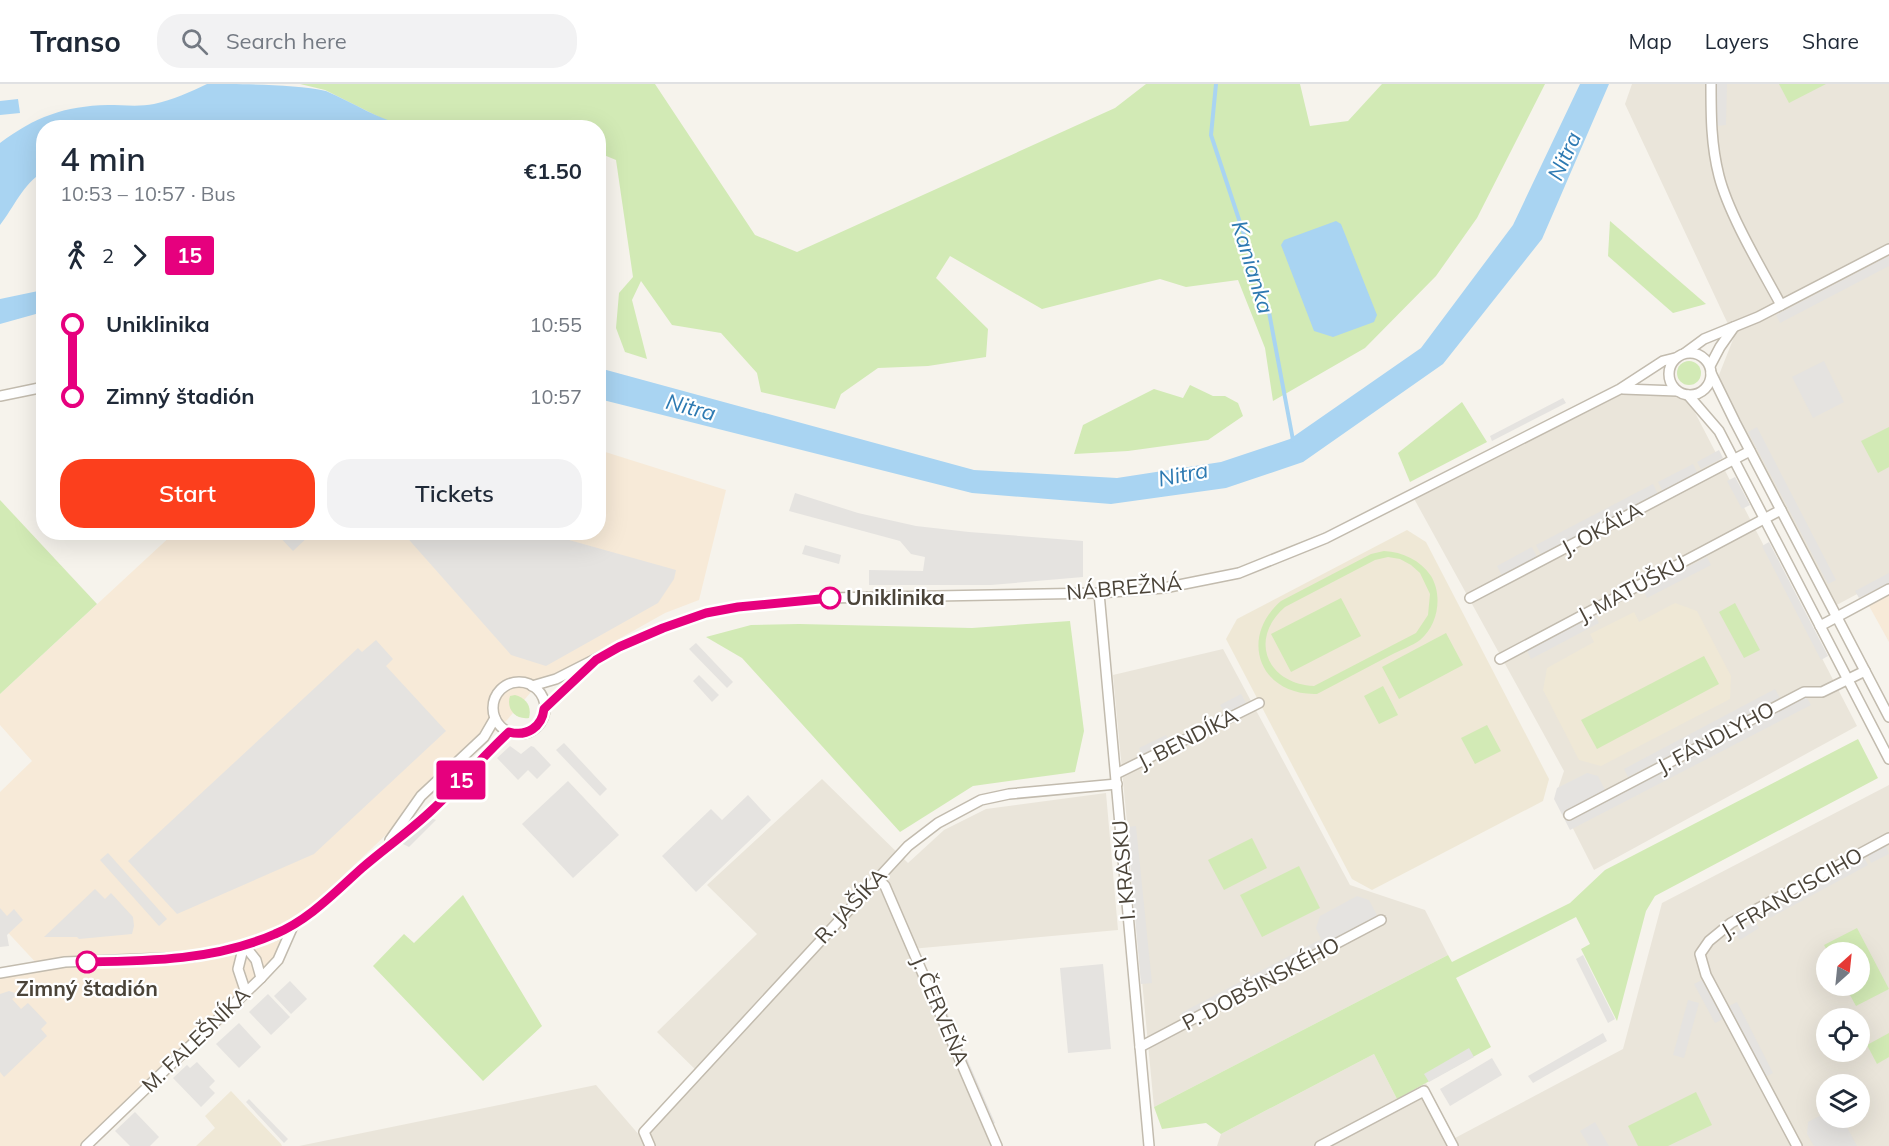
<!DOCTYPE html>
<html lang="en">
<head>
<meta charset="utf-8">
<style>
	:root { --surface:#fff; --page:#f2f2f3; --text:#1f2937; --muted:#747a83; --line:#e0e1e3; --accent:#fc3f1d }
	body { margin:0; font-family:Mulish,sans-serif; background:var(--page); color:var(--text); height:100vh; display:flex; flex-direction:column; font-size:22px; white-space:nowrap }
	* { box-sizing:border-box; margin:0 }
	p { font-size:20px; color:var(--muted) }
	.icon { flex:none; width:33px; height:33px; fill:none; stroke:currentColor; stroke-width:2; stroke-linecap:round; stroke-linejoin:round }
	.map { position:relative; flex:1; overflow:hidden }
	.drawer { position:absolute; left:36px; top:36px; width:570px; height:420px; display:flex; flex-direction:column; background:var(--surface); border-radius:24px; box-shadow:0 6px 24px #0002 }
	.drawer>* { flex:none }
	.badge { padding:0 12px; border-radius:4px; font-size:21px; line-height:39px }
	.needle { width:39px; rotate:27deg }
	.tools { position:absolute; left:1816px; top:858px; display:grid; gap:12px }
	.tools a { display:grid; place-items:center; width:54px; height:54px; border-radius:50%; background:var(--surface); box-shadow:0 6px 24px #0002; font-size:30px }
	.map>.badge { position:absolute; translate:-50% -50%; box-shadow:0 0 0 3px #fff }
	.legs { display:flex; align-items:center; gap:9px; height:66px; padding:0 24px; font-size:20px }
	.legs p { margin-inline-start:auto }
	.headline { display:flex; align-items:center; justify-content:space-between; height:102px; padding:0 24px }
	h1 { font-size:33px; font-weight:600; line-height:45px }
	.button { display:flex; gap:12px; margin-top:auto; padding:12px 24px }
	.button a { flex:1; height:69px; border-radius:24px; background:var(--accent); color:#fff; font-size:24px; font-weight:600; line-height:69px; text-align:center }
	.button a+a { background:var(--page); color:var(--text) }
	ul { padding:0 24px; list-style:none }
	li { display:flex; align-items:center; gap:21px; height:72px; font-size:22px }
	li i { display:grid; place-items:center; width:9px; height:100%; margin:0 8px; background:currentColor }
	li i::after { content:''; width:15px; height:15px; margin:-8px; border:4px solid; border-radius:50%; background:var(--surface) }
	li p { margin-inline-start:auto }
	li:first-child i { background:linear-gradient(#0000 50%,currentColor 0) }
	li:last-child i { background:linear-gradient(currentColor 50%,#0000 0) }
	header { display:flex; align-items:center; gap:36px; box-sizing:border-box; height:84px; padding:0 30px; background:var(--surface); border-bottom:2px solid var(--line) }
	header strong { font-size:28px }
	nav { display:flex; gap:33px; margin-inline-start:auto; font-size:21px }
	.search { width:420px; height:54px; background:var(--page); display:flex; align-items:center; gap:15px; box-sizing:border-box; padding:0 21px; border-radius:24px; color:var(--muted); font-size:22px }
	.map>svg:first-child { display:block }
	.residential { fill:#eae5da; fill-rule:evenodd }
	.commercial { fill:#f7ead8 }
	.education { fill:#efe8d6 }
	.green { fill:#d2eab5; fill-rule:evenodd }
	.parking { fill:#e5e3e0 }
	.water { fill:#a9d4f2 }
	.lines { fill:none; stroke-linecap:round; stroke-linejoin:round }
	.stream { stroke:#a9d4f2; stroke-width:4 }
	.minor-casing { stroke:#c2bbae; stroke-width:12 }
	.minor { stroke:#fff; stroke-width:9 }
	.line-1-casing { stroke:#fff; stroke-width:14 }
	.line-1 { stroke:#e6007e; stroke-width:9 }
	.stop-1-dot { fill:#fff; stroke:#e6007e; stroke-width:3 }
	.labels { text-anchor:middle; stroke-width:4.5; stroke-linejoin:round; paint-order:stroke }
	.street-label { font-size:21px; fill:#4b4439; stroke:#fff }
	.stop-label { font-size:21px; font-weight:bold; fill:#4b4439; stroke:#fff; text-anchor:start }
	.water-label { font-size:22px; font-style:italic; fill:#2e7ab2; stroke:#fff }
</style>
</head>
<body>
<header>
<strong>Transo</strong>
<div class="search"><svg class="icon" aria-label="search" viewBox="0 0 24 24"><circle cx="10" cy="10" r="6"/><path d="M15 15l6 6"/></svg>Search here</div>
<nav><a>Map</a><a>Layers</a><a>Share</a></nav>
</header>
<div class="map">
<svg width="1889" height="1062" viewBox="0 0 1889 1062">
	<rect width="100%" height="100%" fill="#f6f3ec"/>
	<g class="residential">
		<polygon points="1632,0 1889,0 1889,493 1831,524 1717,296 1734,253 1625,20"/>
		<polygon points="1636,300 1665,302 1688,315 1857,642 1594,786 1556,711 1564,687 1412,411"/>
		<polygon points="1223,565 1350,801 1425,826 1448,871 1154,1023 1113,591"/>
		<polygon points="822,695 908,779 944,746 986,725 1106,709 1118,846 911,865 991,1062 299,1062 596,1001 640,1052 703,993 657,948 757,850 707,801"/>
		<path d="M1889 701V1062H1217L1221 1050 1374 970 1397 1015 1426 999 1455 1054 1623 965 1662 819ZM1827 868H1860V902H1827ZM1827 934H1860V968H1827ZM1827 1000H1860V1034H1827Z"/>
	</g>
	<g class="commercial">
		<polygon points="599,366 726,406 699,516 665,529 537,601 507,636 290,842 270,879 82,1062 0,1062 0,888 40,883 0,840 0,708 32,677 0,641 0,610 174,449 598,448"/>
		<polygon points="1889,508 1889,558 1868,520"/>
	</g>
	<g class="education">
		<polygon points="1407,446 1426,458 1549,695 1543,717 1372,806 1352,795 1226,555 1237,535"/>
		<polygon points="1675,519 1697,527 1731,592 1730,615 1601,682 1579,676 1543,606 1547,584 1594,558 1590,550 1634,528 1639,538"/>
		<polygon points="231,1007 281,1060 282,1062 196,1062 215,1044 205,1032"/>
	</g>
	<g class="green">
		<polygon points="300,0 655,0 755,151 797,168 1115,24 1146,0 1300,0 1310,42 1348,37 1382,0 1545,0 1477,134 1436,192 1365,264 1273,317 1265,264 1238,196 1186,203 1160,195 1042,225 950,172 936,194 988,245 986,273 928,282 878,284 841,310 835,325 761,308 757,289 721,249 672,241 641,197 632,216 647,275 625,268 616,244 619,209 633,193 616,76 599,69 598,44 410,43 385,36 325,6"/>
		<polygon points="1779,0 1826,0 1789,19"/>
		<polygon points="1610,137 1706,220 1673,229 1608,172"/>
		<circle cx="1689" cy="289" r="12"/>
		<polygon points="1190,301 1213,312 1225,312 1238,319 1243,332 1208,356 1128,367 1074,370 1083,341 1154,305 1183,314"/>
		<polygon points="1462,318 1487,358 1410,398 1398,369"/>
		<polygon points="1889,343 1889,383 1878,389 1861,357"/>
		<polygon points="0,416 97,520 0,610"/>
		<path d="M1384 467C1403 468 1420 476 1431 492 1443 512 1438 541 1420 556 1412 562 1400 566 1391 571 1366 584 1342 597 1317 610 1260 612 1238 554 1281 517L1371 470ZM1388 473 1400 475 1411 481 1420 489 1430 510 1428 531 1416 549 1314 602C1267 600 1248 555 1285 523L1375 476Z"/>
		<polygon points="1341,514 1361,552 1291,588 1271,550"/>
		<polygon points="1735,519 1760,566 1744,574 1719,528"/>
		<polygon points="1070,537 1084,647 1075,688 973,702 900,748 742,574 706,553 751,541 799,540 972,544"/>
		<polygon points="1446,549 1463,581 1399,615 1382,583"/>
		<polygon points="1704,572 1719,600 1597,665 1581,636"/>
		<polygon points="1383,602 1398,631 1379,640 1364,612"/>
		<path d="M515 611C526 614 532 622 529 634 515 636 506 625 510 612Z"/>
		<polygon points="1487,641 1501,667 1475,680 1461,654"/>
		<polygon points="1858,655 1878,694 1655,812 1646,827 1617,937 1581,865 1590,860 1576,833 1456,894 1491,963 1397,1015 1374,970 1221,1050 1206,1039 1162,1045 1154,1023 1448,871 1452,878 1570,819 1605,786"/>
		<polygon points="1252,754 1267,784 1224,806 1208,776"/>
		<polygon points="1299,782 1320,824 1262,853 1240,811"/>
		<polygon points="463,811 542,942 483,997 373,882 404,850 414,859"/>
		<polygon points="1857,844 1889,905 1856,922 1845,902 1860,902 1860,868 1828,868 1824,861"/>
		<polygon points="1889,949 1889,973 1877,980 1867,961"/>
		<polygon points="1696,1008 1712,1041 1668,1062 1638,1062 1628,1042"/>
	</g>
	<g class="parking">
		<polygon points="1717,0 1727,0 1726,41 1716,42"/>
		<polygon points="1889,172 1889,182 1780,239 1776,231"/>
		<polygon points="1824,277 1844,318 1813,334 1792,293"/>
		<polygon points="1563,314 1566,319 1492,357 1490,352"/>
		<polygon points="1757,343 1836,496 1828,500 1748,348"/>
		<polygon points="1719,366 1723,374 1701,385 1697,378"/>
		<polygon points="1693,380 1698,390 1663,408 1658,398"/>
		<polygon points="1735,393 1750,421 1742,425 1727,397"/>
		<polygon points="1653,400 1658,410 1541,471 1536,461"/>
		<polygon points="795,409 858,429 916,442 969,448 1083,457 1083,493 991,501 869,501 869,486 923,487 925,473 911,470 900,457 789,427"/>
		<polygon points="276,449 312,449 293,467"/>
		<polygon points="403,449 544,449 676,486 674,495 658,519 546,582 511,571"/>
		<polygon points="1769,458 1828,572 1821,576 1762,462"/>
		<polygon points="805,461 841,471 839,480 802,470"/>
		<polygon points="1532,463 1537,473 1502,492 1497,482"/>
		<polygon points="1707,473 1711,481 1647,514 1643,506"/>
		<polygon points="1889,489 1889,499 1859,514 1855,507"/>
		<polygon points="1595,531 1599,539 1531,575 1527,567"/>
		<polygon points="376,556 393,575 386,582 446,647 314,770 177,830 128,777 358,564 362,568"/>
		<polygon points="696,559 733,598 727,604 689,565"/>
		<polygon points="699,591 719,611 712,618 693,597"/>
		<polygon points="1775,605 1780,614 1628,693 1624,685"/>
		<polygon points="1241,610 1246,619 1225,630 1220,621"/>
		<polygon points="1806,612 1811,621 1570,746 1554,715 1557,704 1587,689 1598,692 1609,714"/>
		<polygon points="1166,651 1170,659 1143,673 1139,664"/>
		<polygon points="564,659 607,705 600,712 556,666"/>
		<polygon points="510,662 521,670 531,662 534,663 551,681 537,695 528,686 518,696 497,674"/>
		<polygon points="568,697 619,751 573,794 522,740"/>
		<polygon points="748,711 771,736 696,808 662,772 711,725 722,736"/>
		<polygon points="428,733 436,736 409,763 401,759"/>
		<polygon points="1136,742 1152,899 1141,900 1127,743"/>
		<polygon points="1886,761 1889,770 1871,779 1867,771"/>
		<polygon points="108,769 167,835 159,842 100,776"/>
		<polygon points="1864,773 1868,781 1770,834 1765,825"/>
		<polygon points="95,805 105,815 111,809 133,833 134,842 132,850 79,855 77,853 44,853"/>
		<polygon points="1357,812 1369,816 1379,835 1184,936 1181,929 1321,855 1316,844 1320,832"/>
		<polygon points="0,824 7,832 14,825 23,836 7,851 9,862 0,863"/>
		<polygon points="1755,837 1759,844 1740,856 1735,849"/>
		<polygon points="1583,871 1615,935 1608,939 1576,875"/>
		<polygon points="1103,880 1111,965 1068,969 1060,884"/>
		<polygon points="1702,896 1723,935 1715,939 1694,900"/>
		<polygon points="290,897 307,915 291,930 274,912"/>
		<polygon points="935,901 995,1039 991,1041 932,902"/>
		<polygon points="9,907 18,910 12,915 21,925 28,919 47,939 41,945 47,952 4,993 0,988 0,910"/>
		<polygon points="268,910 290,933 271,951 249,928"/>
		<polygon points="1688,916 1699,919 1684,974 1673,971"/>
		<polygon points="1737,918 1773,989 1765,993 1729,922"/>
		<polygon points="239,939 261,963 239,984 216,960"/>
		<polygon points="1603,949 1607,957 1533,999 1528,992"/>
		<polygon points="1469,964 1474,973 1429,998 1424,990"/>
		<polygon points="1492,974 1502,991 1450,1022 1440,1005"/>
		<polygon points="197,978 215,997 209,1003 215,1009 201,1023 173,994 187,981 190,984"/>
		<polygon points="249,1015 288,1055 284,1059 246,1018"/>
		<polygon points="135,1028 159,1053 150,1062 130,1062 115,1047"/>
		<polygon points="1827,1028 1827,1034 1842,1034 1857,1062 1814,1062 1807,1050 1808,1038"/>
		<polygon points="1595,1038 1609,1062 1589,1062 1580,1047"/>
	</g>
	<g class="water">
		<path d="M207 0C240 0 295 0 326 7 354 19 379 36 410 43L44 44 43 88C23 100 14 123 0 141V59C35 33 64 22 108 21 122 21 140 23 154 20 173 16 190 8 207 0Z"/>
		<polygon points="1580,0 1609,0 1542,155 1443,280 1303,378 1226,404 1111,420 972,409 599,315 599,284 974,386 1117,394 1221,378 1290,355 1421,264 1513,141"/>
		<polygon points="18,15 20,29 0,31 0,17"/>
		<polygon points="1336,137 1341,140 1377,231 1374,238 1333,253 1314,247 1281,161 1284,156"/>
		<polygon points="43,206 43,228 0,240 0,215"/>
	</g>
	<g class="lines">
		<polyline class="stream" points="1216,0 1211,51 1268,223 1293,356"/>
		<g class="minor-casing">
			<g id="minor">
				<path d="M1711 0C1711 31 1711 61 1719 92 1729 131 1761 184 1781 221"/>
				<circle cx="1690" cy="290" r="21"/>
				<polyline points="1685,269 1704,255 1758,233 1889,165"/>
				<polyline points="1710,282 1720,263 1734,243"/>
				<polyline points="1711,289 1735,338 1889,633"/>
				<polyline points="1623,305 1677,307"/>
				<polyline points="1688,311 1719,347 1889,675"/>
				<polyline points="0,312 44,303"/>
				<polyline points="1099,509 1149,1062"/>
				<polyline points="1470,514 1750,367"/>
				<polyline points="1820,542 1889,505"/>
				<polyline points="1500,575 1781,426"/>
				<circle cx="519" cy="624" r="26"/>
				<polyline points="532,602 556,595 619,563 663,544 706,529 738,523 827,514 1099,509 1164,504 1239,489 1326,454 1620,305 1663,277 1675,274"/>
				<polyline points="544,625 587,584"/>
				<polyline points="1116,690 1259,619"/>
				<polyline points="1569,731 1804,608 1822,608 1865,587"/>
				<polyline points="390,756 421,712 484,653 495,634"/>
				<polyline points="877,794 885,802 997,1062"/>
				<polyline points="244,861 238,885 246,909"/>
				<polyline points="244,861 256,876 261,894"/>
				<polyline points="0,889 65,878 192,873 244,861 275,851 293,842 325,818 384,765 431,727 509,648"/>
				<polyline points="1140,963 1381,836"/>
				<polyline points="86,1062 261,894 278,876 293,842"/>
				<polyline points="650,1062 644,1048 908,762 938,739 981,716 1009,710 1117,700"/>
				<polyline points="1320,1062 1424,1007 1453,1062"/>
				<polyline points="1797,1062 1706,891 1700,870 1709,857 1731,839 1889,754"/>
			</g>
		</g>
		<use href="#minor" class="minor"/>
	</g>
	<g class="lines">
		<g class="line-1-casing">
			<path id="line-1" d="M87 878C150 877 216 876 275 850 309 836 335 808 362 784 385 764 410 747 432 726 459 701 482 673 509 648 527 653 542 643 544 625L596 576 619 563 663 544 706 529 738 523 830 514"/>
		</g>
		<use href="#line-1" class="line-1"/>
	</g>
	<g class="stop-1-dot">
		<circle cx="830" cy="514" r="10"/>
		<circle cx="87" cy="878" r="10"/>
	</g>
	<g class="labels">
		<g class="street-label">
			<text transform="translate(1602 445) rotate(-28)" y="7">J. OKÁĽA</text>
			<text transform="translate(1124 504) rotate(-5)" y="7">NÁBREŽNÁ</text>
			<text transform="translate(1632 505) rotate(-28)" y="7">J. MATÚŠKU</text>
			<text transform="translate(1716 654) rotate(-28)" y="7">J. FÁNDLYHO</text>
			<text transform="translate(1188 655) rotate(-27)" y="7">J. BENDÍKA</text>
			<text transform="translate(1124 786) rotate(-95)" y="7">I. KRASKU</text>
			<text transform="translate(1792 809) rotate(-30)" y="7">J. FRANCISCIHO</text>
			<text transform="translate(851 822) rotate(-47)" y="7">R. JAŠÍKA</text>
			<text transform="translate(1261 900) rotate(-28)" y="7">P. DOBŠINSKÉHO</text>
			<text transform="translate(940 927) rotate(67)" y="7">J. ČERVEŇA</text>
			<text transform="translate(196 956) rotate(-44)" y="7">M. FALEŠNÍKA</text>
		</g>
		<g class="stop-label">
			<text x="846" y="521">Uniklinika</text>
			<text x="87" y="912" text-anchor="middle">Zimný štadión</text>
		</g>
		<g class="water-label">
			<text transform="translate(1564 72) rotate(-66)" y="8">Nitra</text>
			<text transform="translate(1253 183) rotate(73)" y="8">Kanianka</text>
			<text transform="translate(691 323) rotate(15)" y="8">Nitra</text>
			<text transform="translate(1183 390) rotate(-11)" y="8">Nitra</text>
		</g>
	</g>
</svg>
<div class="tools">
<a><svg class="needle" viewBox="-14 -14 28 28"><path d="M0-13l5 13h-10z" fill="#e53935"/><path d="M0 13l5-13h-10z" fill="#747a83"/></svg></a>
<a><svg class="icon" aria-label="locate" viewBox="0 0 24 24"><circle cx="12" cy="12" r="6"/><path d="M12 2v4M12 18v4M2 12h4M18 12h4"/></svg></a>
<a><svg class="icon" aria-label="layers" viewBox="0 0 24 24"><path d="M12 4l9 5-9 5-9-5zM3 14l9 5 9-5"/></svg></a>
</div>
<b class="badge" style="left:461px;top:696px;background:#e6007e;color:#fff">15</b>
<section class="drawer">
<div class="headline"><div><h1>4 min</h1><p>10:53 – 10:57 · Bus</p></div><b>€1.50</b></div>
<div class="legs"><svg class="icon" aria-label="walk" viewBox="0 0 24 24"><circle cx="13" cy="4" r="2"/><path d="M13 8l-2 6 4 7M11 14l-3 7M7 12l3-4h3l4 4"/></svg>2<svg class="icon" aria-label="forward" viewBox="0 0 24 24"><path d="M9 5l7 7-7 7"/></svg><b class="badge" style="background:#e6007e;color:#fff">15</b></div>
<ul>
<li><i style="color:#e6007e"></i><b>Uniklinika</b><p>10:55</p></li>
<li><i style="color:#e6007e"></i><b>Zimný štadión</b><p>10:57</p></li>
</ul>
<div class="button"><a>Start</a><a>Tickets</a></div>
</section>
</div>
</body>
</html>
